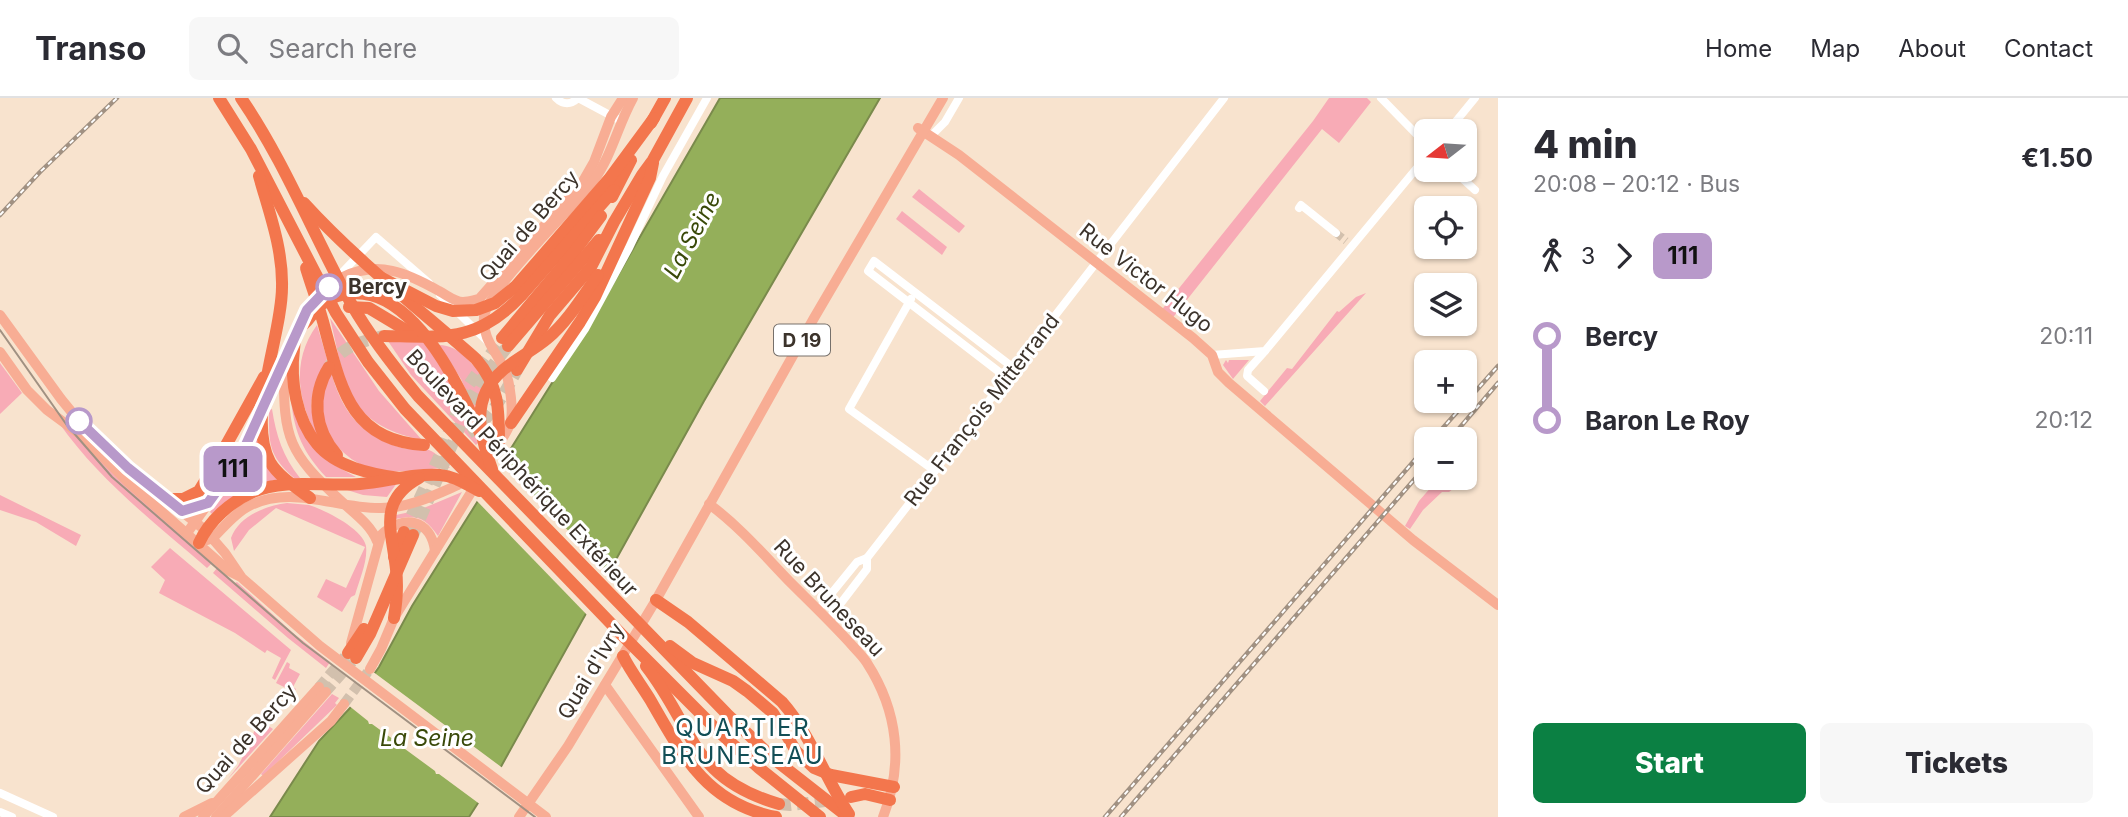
<!DOCTYPE html>
<html lang="en">
<head>
<meta charset="utf-8">
<style>
	:root { --surface:#fff; --page:#f7f7f7; --text:#2b2b33; --muted:#7c7c81; --line:#e1e1e2; --accent:#0b8043 }
	body { margin:0; font-family:Inter,sans-serif; background:var(--page); color:var(--text); height:100vh; display:flex; flex-direction:column; font-size:26px; white-space:nowrap }
	* { box-sizing:border-box; margin:0 }
	p { font-size:23px; color:var(--muted) }
	.icon { flex:none; width:38px; height:38px; fill:none; stroke:currentColor; stroke-width:2; stroke-linecap:round; stroke-linejoin:round }
	.map { position:relative; flex:1; overflow:hidden }
	.side { display:flex; flex-direction:column; background:var(--surface); width:630px }
	.side>* { flex:none }
	.badge { padding:0 14px; border-radius:10px; font-size:24px; line-height:46px }
	.needle { width:46px; rotate:253deg }
	.tools { position:absolute; left:1414px; top:21px; display:grid; gap:14px }
	.tools a { display:grid; place-items:center; width:63px; height:63px; border-radius:10px; background:var(--surface); box-shadow:0 2px 5px #0004; font-size:35px }
	.map>.badge { position:absolute; translate:-50% -50%; box-shadow:0 0 0 4px #fff }
	.legs { display:flex; align-items:center; gap:10px; height:77px; padding:0 35px; font-size:23px }
	.legs p { margin-inline-start:auto }
	.head { display:flex; align-items:center; justify-content:space-between; height:119px; padding:0 35px }
	h1 { font-size:38px; font-weight:800; line-height:52px }
	.button { display:flex; gap:14px; margin-top:auto; padding:14px 35px }
	.button a { flex:1; height:80px; border-radius:10px; background:var(--accent); color:#fff; font-size:28px; font-weight:800; line-height:80px; text-align:center }
	.button a+a { background:var(--page); color:var(--text) }
	ul { padding:0 35px; list-style:none }
	li { display:flex; align-items:center; gap:24px; height:84px; font-size:26px }
	li i { display:grid; place-items:center; width:10px; height:100%; margin:0 9px; background:currentColor }
	li i::after { content:''; width:18px; height:18px; margin:-9px; border:5px solid; border-radius:50%; background:var(--surface) }
	li p { margin-inline-start:auto }
	li:first-child i { background:linear-gradient(#0000 50%,currentColor 0) }
	li:last-child i { background:linear-gradient(currentColor 50%,#0000 0) }
	header { display:flex; align-items:center; gap:42px; box-sizing:border-box; height:98px; padding:0 35px; background:var(--surface); border-bottom:2px solid var(--line) }
	header strong { font-size:33px }
	nav { display:flex; gap:38px; margin-inline-start:auto; font-size:24px }
	.search { width:490px; height:63px; background:var(--page); display:flex; align-items:center; gap:18px; box-sizing:border-box; padding:0 24px; border-radius:10px; color:var(--muted); font-size:26px }
	main { display:flex; flex:1; min-height:0 }
	.map>svg:first-child { display:block }
	.green { fill:#f8abb6 }
	.water { fill:#94af5a; stroke:#7a8a4c; stroke-width:2 }
	.pier { fill:#f8e3ce }
	.lines { fill:none; stroke-linecap:round; stroke-linejoin:round }
	.minor-tunnel { stroke:#d2c0ad; stroke-width:8; stroke-dasharray:8 4; stroke-linecap:butt }
	.major-tunnel { stroke:#d2c0ad; stroke-width:10; stroke-dasharray:10 5; stroke-linecap:butt }
	.highway-tunnel { stroke:#d2c0ad; stroke-width:12; stroke-dasharray:12 6; stroke-linecap:butt }
	.minor { stroke:#fff; stroke-width:8 }
	.major { stroke:#f8ad94; stroke-width:10 }
	.highway { stroke:#f3764d; stroke-width:12 }
	.tram { stroke:#a19182; stroke-width:2 }
	.rail-casing { stroke:#a19182; stroke-width:4.5 }
	.rail { stroke:#fff; stroke-width:2; stroke-dasharray:5; stroke-linecap:butt }
	.line-1-casing { stroke:#fff; stroke-width:16 }
	.line-1 { stroke:#b899ca; stroke-width:10 }
	.stop-1-dot { fill:#fff; stroke:#b899ca; stroke-width:3.5 }
	.labels { text-anchor:middle; stroke-width:6; stroke-linejoin:round; paint-order:stroke }
	.shield { fill:#fff; stroke:#76706b; stroke-width:2 }
	.shield-label { font-size:19px; font-weight:bold; fill:#3c332b }
	.street-label { font-size:21px; fill:#3c332b; stroke:#fff }
	.stop-label { font-size:21px; font-weight:bold; fill:#3c332b; stroke:#fff; text-anchor:start }
	.water-label { font-size:23px; font-style:italic; fill:#394909; stroke:#fff }
	.quarter-label { font-size:24px; letter-spacing:2px; fill:#124e56; stroke:#fff }
</style>
</head>
<body>
<header>
<strong>Transo</strong>
<div class="search"><svg class="icon" aria-label="search" viewBox="0 0 24 24"><circle cx="10" cy="10" r="6"/><path d="M15 15l6 6"/></svg>Search here</div>
<nav><a>Home</a><a>Map</a><a>About</a><a>Contact</a></nav>
</header>
<main>
<div class="map">
<svg width="1498" height="719" viewBox="0 0 1498 719">
	<rect width="100%" height="100%" fill="#f8e3ce"/>
	<g class="green">
		<polygon points="1329,0 1367,0 1371,4 1339,45 1322,31 1171,222 1160,214 1313,23"/>
		<polygon points="919,91 965,128 959,135 912,99"/>
		<polygon points="902,113 947,149 942,157 896,121"/>
		<polygon points="1366,195 1265,308 1260,303 1287,270 1292,271 1337,213 1339,214 1356,199"/>
		<path d="M330 220 379 293 422 342C345 325 346 287 330 220Z"/>
		<path d="M317 227 327 261C309 294 307 307 320 343 298 306 290 264 317 227Z"/>
		<path d="M388 243 424 244C446 268 466 314 478 345L476 347 411 277Z"/>
		<path d="M439 247C460 247 474 268 486 283L480 293 474 311 461 281Z"/>
		<polygon points="1226,262 1228,265 1229,262 1249,262 1233,281 1223,267"/>
		<polygon points="0,265 22,295 0,316"/>
		<path d="M331 274C342 314 361 338 402 350 410 352 424 350 429 352 436 354 445 365 450 370 426 370 402 376 378 372 348 367 321 338 322 306 322 295 327 284 331 274Z"/>
		<path d="M291 303 336 368 356 379H326C303 354 295 336 291 303Z"/>
		<path d="M272 311C276 337 283 359 300 380H294C268 357 269 345 269 312Z"/>
		<path d="M59 325 78 339 91 354 211 461 209 462 212 465 207 470C155 425 99 382 59 325Z"/>
		<path d="M257 340C260 358 266 369 280 381 249 387 235 397 212 416L210 414 244 366Z"/>
		<polygon points="1439,380 1460,380 1455,383 1454,390 1449,394 1442,394 1423,412 1410,431 1405,428 1419,403"/>
		<polygon points="397,385 387,399 363,397 344,391"/>
		<path d="M462 394 438 438C425 419 417 417 395 421L396 417 419 412Z"/>
		<polygon points="0,397 81,437 76,448 36,424 0,412"/>
		<path d="M287 405C294 406 302 406 309 407 325 412 363 431 366 448 368 463 359 483 355 497L351 499 342 514 317 499 326 481 346 490 365 449 276 410 249 432 234 453 231 440C239 418 265 408 287 405Z"/>
		<polygon points="170,450 291,552 275,582 272,580 281,560 267,552 265,555 235,535 159,495 165,482 151,469"/>
		<polygon points="217,470 235,485 237,484 293,535 330,564 326,570 288,540 213,475"/>
		<polygon points="287,564 290,566 289,570 300,576 293,589 296,591 294,594 276,585"/>
		<polygon points="332,596 339,600 335,605 337,607 263,678 261,676"/>
		<polygon points="258,621 273,631 227,682 238,668 251,643"/>
	</g>
	<polygon class="water" points="720,0 880,0 704,303 498,674 469,719 270,719 319,643 350,610 379,569 412,508 599,210"/>
	<g class="pier">
		<polygon points="500,362 612,478 589,519 475,401"/>
		<polygon points="372,573 504,671 481,707 439,676 436,676 435,673 405,651 402,650 401,647 372,626 369,626 368,623 348,607"/>
	</g>
	<g class="lines">
		<polyline class="minor-tunnel" points="1336,135 1346,143"/>
		<g class="major-tunnel">
			<polyline points="319,589 345,558"/>
			<polyline points="326,594 356,560"/>
			<polyline points="344,606 370,571"/>
		</g>
		<g class="highway-tunnel">
			<path d="M329 269C342 248 361 244 383 238"/>
			<path d="M452 342C486 332 501 301 517 272"/>
			<polyline points="404,434 439,359 466,291 502,240"/>
			<polyline points="413,437 474,296 483,280 508,248"/>
			<polyline points="779,706 790,707 834,702"/>
		</g>
		<g class="minor">
			<path d="M556 0C563 7 571 7 578 0L621 23"/>
			<polyline points="1381,0 1426,46"/>
			<polyline points="1448,33 1475,0"/>
			<polyline points="931,38 945,24 959,0"/>
			<polyline points="1453,72 1475,92"/>
			<polyline points="1299,110 1301,107 1336,135"/>
			<polyline points="337,180 376,139 429,185"/>
			<polyline points="440,197 488,244"/>
			<polyline points="911,201 849,311 935,373"/>
			<polyline points="1212,257 1265,253 1426,59"/>
			<polyline points="552,280 585,231 629,150 663,78 707,0"/>
			<polyline points="1007,280 868,173 874,163 1015,271"/>
			<polyline points="1264,293 1247,278 1248,272 1265,253"/>
			<polyline points="818,512 857,464 867,460 1224,0"/>
			<polyline points="828,522 867,471 867,460"/>
			<polyline points="0,695 53,719"/>
			<polyline points="0,714 12,719"/>
		</g>
		<g class="major">
			<polyline points="918,30 959,57 1193,240 1212,257 1218,274 1229,285 1413,442 1498,507"/>
			<polyline points="0,217 61,301 79,323 128,370 205,432 225,455 242,480 320,548 546,719"/>
			<path d="M300 226C310 207 324 189 343 179 378 162 407 175 439 193 447 197 455 204 463 204 469 204 474 202 479 201L582 85 594 64 611 19 623 0"/>
			<polyline points="0,254 27,292 47,312 81,337 128,384 229,473 239,478"/>
			<path d="M284 270C283 341 289 355 341 403 355 416 370 426 377 443"/>
			<polyline points="266,303 293,243"/>
			<path d="M494 353C499 345 507 335 510 326 514 314 510 284 505 273 497 254 482 241 484 219 487 191 573 110 594 82 612 57 618 27 633 0"/>
			<path d="M709 406C739 428 764 457 790 484 810 504 831 524 850 545 856 552 863 558 867 565 898 613 904 666 883 719"/>
			<polyline points="187,435 232,372 260,317"/>
			<path d="M207 442 213 440C224 429 235 415 249 408 292 386 336 411 381 410 409 410 433 398 458 387"/>
			<path d="M351 545 381 437C403 416 431 421 435 453"/>
			<polyline points="370,571 381,551 394,520 470,396"/>
			<polyline points="605,587 699,719"/>
			<polyline points="184,719 212,705"/>
			<polyline points="203,719 319,589"/>
			<polyline points="216,719 326,594"/>
			<polyline points="223,719 331,623 344,606"/>
			<polyline points="519,719 568,648 656,502 814,220 943,0"/>
		</g>
		<g class="highway">
			<polyline points="219,0 251,51 336,215 368,264 405,311 622,537 719,634 759,670 820,719"/>
			<path d="M241 0C285 64 314 139 352 207 371 240 394 269 418 298L727 616 774 661 848 719"/>
			<polyline points="651,25 665,0"/>
			<path d="M259 78C269 114 283 151 282 189 282 238 246 319 270 364 279 379 297 390 310 400"/>
			<polyline points="612,99 631,62"/>
			<path d="M304 105C356 162 418 210 476 261 499 288 499 310 499 344"/>
			<path d="M306 170C312 190 320 211 325 231 341 290 351 343 424 347"/>
			<polyline points="382,180 436,208 453,213 476,212 495,205 516,188 609,81 654,20"/>
			<polyline points="349,209 369,210 414,237"/>
			<path d="M384 238C443 239 477 245 521 198L614 92"/>
			<polyline points="502,240 575,153 601,118"/>
			<polyline points="508,248 599,142"/>
			<path d="M329 269C311 298 314 331 337 357"/>
			<polyline points="517,272 550,217 591,169 614,124 642,77 653,62 687,0"/>
			<polyline points="511,325 580,224 595,199 650,80 653,65"/>
			<path d="M492 371C479 336 470 300 503 272 517 260 534 252 548 240 568 223 583 198 598 177"/>
			<path d="M399 380C371 376 336 369 317 346 296 321 290 282 294 251 295 246 294 239 296 235 298 231 304 226 307 223 311 218 316 212 321 207 339 192 366 192 386 203 430 227 460 290 480 335"/>
			<polyline points="167,401 183,401 199,393 215,367 264,279"/>
			<path d="M199 445C209 423 230 404 253 394 285 380 325 389 360 386 386 384 413 375 440 377 455 378 467 387 479 393"/>
			<polyline points="394,459 404,434"/>
			<path d="M656 502 688 524 782 604C811 637 825 680 849 716"/>
			<path d="M394 520C397 503 398 488 396 471 392 433 377 403 419 380"/>
			<polyline points="670,548 693,565 733,583 747,593 773,615 796,653 814,670 831,677 894,689"/>
			<polyline points="348,555 364,531"/>
			<path d="M623 558C631 574 642 588 651 603 683 659 708 706 776 719"/>
			<polyline points="356,560 370,536 413,437"/>
			<path d="M646 568C695 631 690 680 779 706"/>
			<polyline points="851,699 865,696 890,702"/>
		</g>
		<polyline class="tram" points="0,232 66,326 112,379 303,545 535,719"/>
		<g class="rail-casing">
			<g id="rail">
				<polyline points="0,117 40,74 117,0"/>
				<polyline points="1433,341 1498,268"/>
				<polyline points="1450,341 1498,285"/>
				<polyline points="1105,719 1426,349"/>
				<polyline points="1121,719 1426,368"/>
			</g>
		</g>
		<use href="#rail" class="rail"/>
	</g>
	<g class="lines">
		<g class="line-1-casing">
			<polyline id="line-1" points="79,323 128,370 182,413 208,405 232,372 244,351 307,212 329,189"/>
		</g>
		<use href="#line-1" class="line-1"/>
	</g>
	<g class="stop-1-dot">
		<circle cx="329" cy="189" r="12"/>
		<circle cx="79" cy="323" r="12"/>
	</g>
	<g class="labels">
		<rect class="shield" x="774" y="226.5" width="56" height="31" rx="5"/>
		<g class="shield-label">
			<text x="802" y="249">D 19</text>
		</g>
		<g class="street-label">
			<text transform="translate(529 128) rotate(-49)" y="7">Quai de Bercy</text>
			<text transform="translate(1146 180) rotate(38)" y="7">Rue Victor Hugo</text>
			<text transform="translate(982 312) rotate(-52)" y="7">Rue François Mitterrand</text>
			<text transform="translate(522 375) rotate(47)" y="7">Boulevard Périphérique Extérieur</text>
			<text transform="translate(829 500) rotate(47)" y="7">Rue Bruneseau</text>
			<text transform="translate(591 573) rotate(-59)" y="7">Quai d'Ivry</text>
			<text transform="translate(246 641) rotate(-48)" y="7">Quai de Bercy</text>
		</g>
		<g class="stop-label">
			<text x="348" y="196">Bercy</text>
		</g>
		<g class="water-label">
			<text transform="translate(692 137) rotate(-62)" y="8">La Seine</text>
			<text x="427" y="648">La Seine</text>
		</g>
		<g class="quarter-label">
			<text x="743" y="638">QUARTIER<tspan x="743" dy="28">BRUNESEAU</tspan></text>
		</g>
	</g>
</svg>
<div class="tools">
<a><svg class="needle" viewBox="-14 -14 28 28"><path d="M0-13l5 13h-10z" fill="#e53935"/><path d="M0 13l5-13h-10z" fill="#7c7c81"/></svg></a>
<a><svg class="icon" aria-label="locate" viewBox="0 0 24 24"><circle cx="12" cy="12" r="6"/><path d="M12 2v4M12 18v4M2 12h4M18 12h4"/></svg></a>
<a><svg class="icon" aria-label="layers" viewBox="0 0 24 24"><path d="M12 4l9 5-9 5-9-5zM3 14l9 5 9-5"/></svg></a>
<a>+</a>
<a>−</a>
</div>
<b class="badge" style="left:233px;top:371px;background:#b899ca;color:#111">111</b>
</div>
<section class="side">
<div class="head"><div><h1>4 min</h1><p>20:08 – 20:12 · Bus</p></div><b>€1.50</b></div>
<div class="legs"><svg class="icon" aria-label="walk" viewBox="0 0 24 24"><circle cx="13" cy="4" r="2"/><path d="M13 8l-2 6 4 7M11 14l-3 7M7 12l3-4h3l4 4"/></svg>3<svg class="icon" aria-label="forward" viewBox="0 0 24 24"><path d="M9 5l7 7-7 7"/></svg><b class="badge" style="background:#b899ca;color:#111">111</b></div>
<ul>
<li><i style="color:#b899ca"></i><b>Bercy</b><p>20:11</p></li>
<li><i style="color:#b899ca"></i><b>Baron Le Roy</b><p>20:12</p></li>
</ul>
<div class="button"><a>Start</a><a>Tickets</a></div>
</section>
</main>
</body>
</html>
